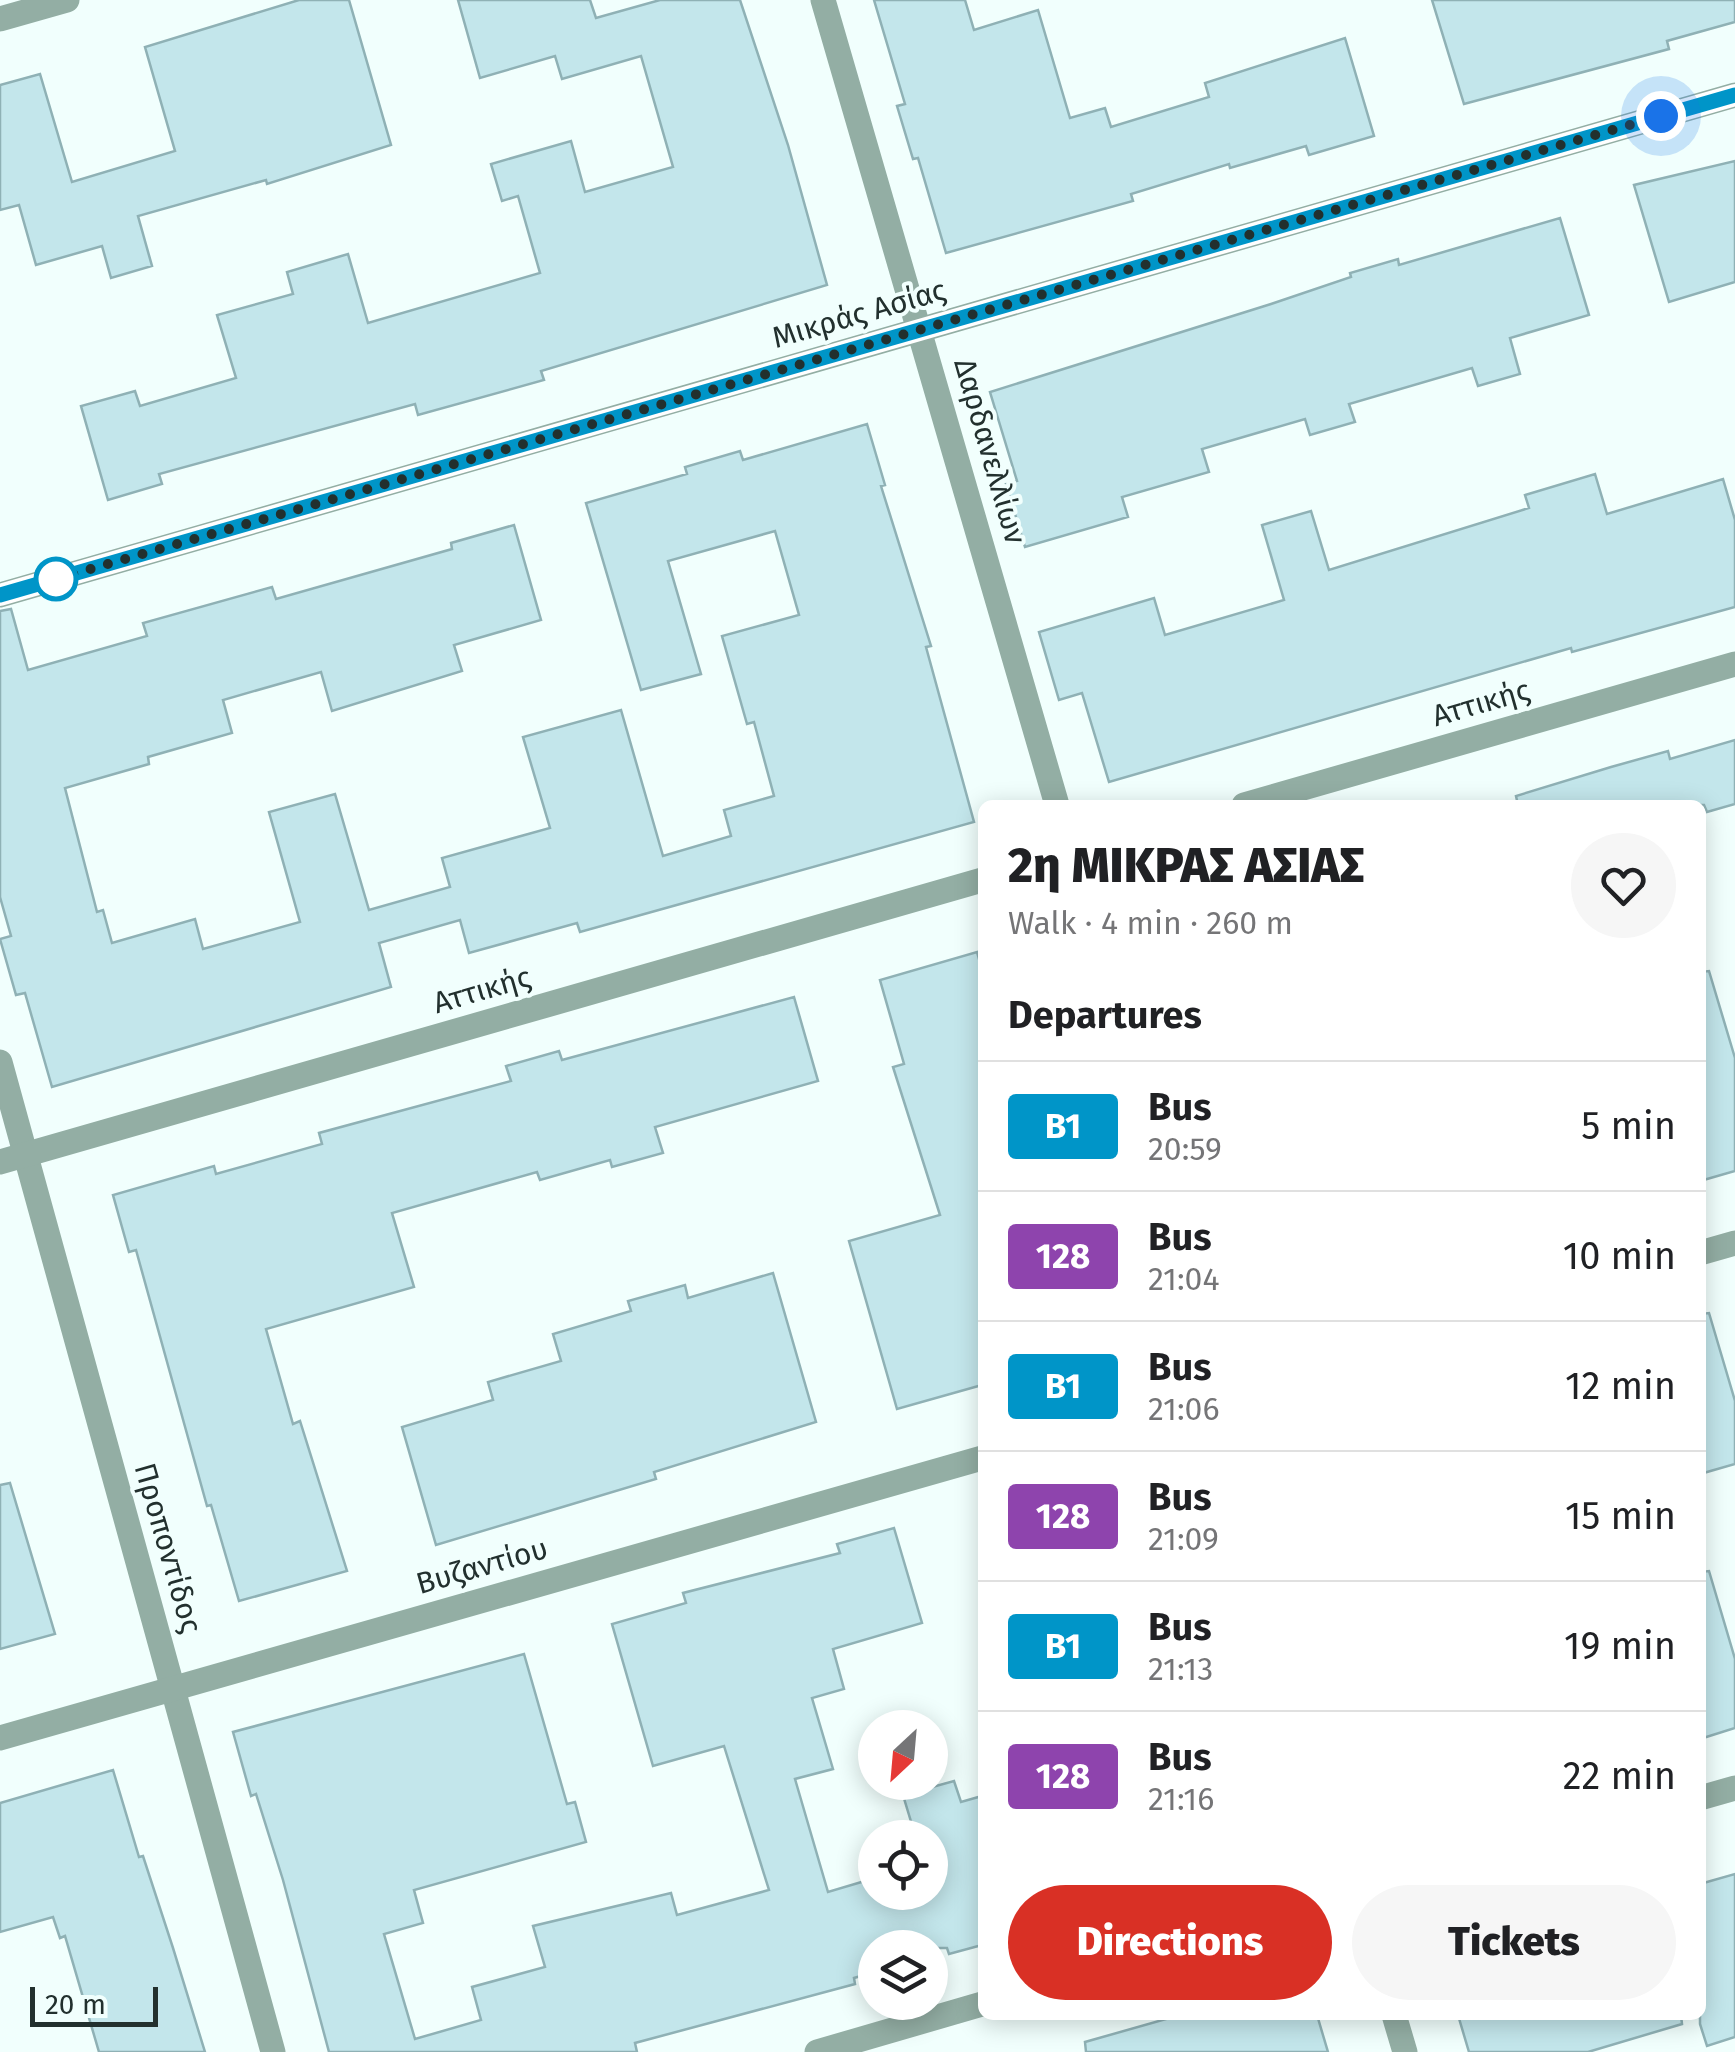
<!DOCTYPE html>
<html lang="en">
<head>
<meta charset="utf-8">
<style>
	:root { --surface:#fff; --page:#f6f6f6; --text:#202124; --muted:#757577; --line:#e0e0e0; --accent:#d93025 }
	body { margin:0; font-family:"Fira Sans",sans-serif; background:var(--page); color:var(--text); height:100vh; display:flex; flex-direction:column; font-size:38px; white-space:nowrap }
	* { box-sizing:border-box; margin:0 }
	p { font-size:32px; color:var(--muted) }
	.icon { flex:none; width:55px; height:55px; fill:none; stroke:currentColor; stroke-width:2; stroke-linecap:round; stroke-linejoin:round }
	.map { position:relative; flex:1; overflow:hidden }
	.details { position:absolute; left:978px; top:800px; width:728px; height:1220px; display:flex; flex-direction:column; background:var(--surface); border-radius:15px; box-shadow:0 5px 25px #0003 }
	.details>* { flex:none }
	.badge { padding:0 20px; border-radius:8px; font-size:35px; line-height:65px }
	.needle { width:65px; rotate:206deg }
	.controls { position:absolute; left:858px; top:1710px; display:grid; gap:20px }
	.controls a { display:grid; place-items:center; width:90px; height:90px; border-radius:50%; background:var(--surface); box-shadow:0 5px 25px #0003; font-size:50px }
	.scale { position:absolute; left:30px; bottom:25px; width:128px; box-sizing:border-box; padding-left:10px; border:5px solid #22302e; border-top:0; font-size:28px; line-height:35px; white-space:nowrap; color:#22302e; -webkit-text-stroke:8px #f1fffd; paint-order:stroke }
	.you { position:absolute; width:50px; height:50px; margin:-25px; border:8px solid #fff; border-radius:50%; background:#1a73e8; box-shadow:0 0 0 15px #1a73e833 }
	.map>.badge { position:absolute; translate:-50% -50%; box-shadow:0 0 0 5px #fff }
	h2 { padding:0 30px; font-size:38px; line-height:90px }
	.round { display:grid; place-items:center; flex:none; width:105px; height:105px; border-radius:52px; background:var(--page) }
	.head { display:flex; align-items:center; justify-content:space-between; height:170px; padding:0 30px }
	h1 { font-size:48px; font-weight:800; line-height:75px }
	.primary-button { display:flex; gap:20px; margin-top:auto; padding:20px 30px }
	.primary-button a { flex:1; height:115px; border-radius:60px; background:var(--accent); color:#fff; font-size:40px; font-weight:800; line-height:115px; text-align:center }
	.primary-button a+a { background:var(--page); color:var(--text) }
	ul { padding:0; list-style:none }
	li { display:flex; align-items:center; gap:30px; height:130px; padding:0 30px; border-top:2px solid var(--line) }
	li div { flex:1 }
	li b { display:block; font-size:38px }
	li em { font-style:normal }
	li .badge { min-width:110px; font-weight:700; text-align:center }
	.map>svg:first-child { display:block }
	.building { fill:#c3e6eb; stroke:#8fb1b5; stroke-width:2.5 }
	.lines { fill:none; stroke-linecap:round; stroke-linejoin:round }
	.minor { stroke:#93aea4; stroke-width:25 }
	.tertiary { stroke:#93aea4; stroke-width:25 }
	.line-casing { stroke:#fff; stroke-width:22 }
	.line { stroke:#0095c8; stroke-width:15 }
	.walk { stroke:#22302e; stroke-width:10; stroke-dasharray:0 18 }
	.stop-dot { fill:#fff; stroke:#0095c8; stroke-width:5 }
	.labels { text-anchor:middle; stroke-width:8; stroke-linejoin:round; paint-order:stroke }
	.street-label { font-size:30px; fill:#22302e; stroke:#f1fffd }
</style>
</head>
<body>
<div class="map">
<svg width="1735" height="2052" viewBox="0 0 1735 2052">
	<rect width="100%" height="100%" fill="#f1fffd"/>
	<g class="building">
		<polygon points="299,0 349,0 391,145 267,184 266,180 138,216 152,266 111,278 102,246 36,265 19,205 0,210 0,85 40,74 72,182 175,151 145,47"/>
		<polygon points="458,0 590,0 596,18 660,0 740,0 788,145 827,285 541,371 544,380 418,415 415,404 159,474 162,484 108,500 81,406 135,391 140,406 236,378 217,315 293,294 287,272 348,254 368,323 540,273 518,196 502,201 491,164 571,141 585,192 673,167 641,56 562,79 555,56 480,78"/>
		<polygon points="874,0 965,0 974,30 1038,10 1070,118 1105,108 1111,127 1209,97 1205,83 1345,38 1374,136 1309,155 1306,146 1230,168 1229,164 1131,194 1133,201 946,253 918,158 913,159 897,106 905,104"/>
		<polygon points="1432,0 1735,0 1735,22 1667,41 1669,49 1464,104"/>
		<polygon points="1735,161 1735,282 1669,302 1634,185"/>
		<polygon points="1560,218 1589,315 1510,338 1520,374 1478,386 1472,368 1349,404 1355,422 1310,435 1305,419 1202,449 1209,472 1122,497 1128,517 1025,547 1006,484 1017,481 990,392 1271,304 1351,277 1350,273 1398,259 1399,265"/>
		<polygon points="867,424 885,485 881,486 931,646 926,647 974,822 580,932 577,923 469,953 460,920 379,943 391,987 52,1087 25,993 16,995 0,939 11,936 0,897 0,611 11,609 28,670 147,636 143,623 272,587 276,599 452,549 451,543 514,525 541,620 454,645 462,671 332,711 321,672 223,700 232,733 148,757 149,764 65,788 97,912 103,910 112,943 195,919 203,949 300,922 269,812 335,794 369,910 450,887 442,858 550,828 523,737 621,710 663,856 731,836 724,810 774,796 754,722 747,724 722,636 799,615 775,531 668,561 701,674 641,690 586,503 687,474 685,467 740,451 743,460"/>
		<polygon points="1595,474 1607,514 1723,479 1735,520 1735,607 1572,652 1571,648 1109,782 1082,693 1059,700 1039,632 1154,598 1165,635 1284,600 1262,525 1311,511 1329,570 1529,508 1525,495"/>
		<polygon points="1735,740 1735,804 1707,812 1704,805 1518,805 1516,796 1611,767 1668,751 1670,759"/>
		<polygon points="977,952 982,970 982,1385 897,1409 849,1241 940,1215 893,1067 904,1064 880,980"/>
		<polygon points="1709,971 1735,1058 1735,1171 1700,1181 1700,972"/>
		<polygon points="794,997 818,1081 655,1127 663,1153 612,1167 610,1160 540,1180 537,1172 392,1213 414,1287 266,1329 293,1424 300,1421 347,1571 239,1601 211,1505 207,1506 136,1250 129,1252 113,1195 214,1166 216,1174 322,1144 319,1133 511,1081 506,1066 559,1051 562,1060"/>
		<polygon points="773,1273 816,1422 654,1472 656,1479 436,1545 402,1427 493,1400 488,1382 561,1361 553,1334 631,1311 628,1301 685,1285 688,1298"/>
		<polygon points="1709,1313 1735,1401 1735,1464 1700,1474 1700,1314"/>
		<polygon points="10,1483 55,1634 0,1649 0,1485"/>
		<polygon points="894,1528 922,1623 833,1649 844,1689 812,1698 833,1769 795,1779 828,1892 875,1878 875,1892 930,1892 930,1838 916,1838 903,1795 954,1781 961,1802 982,1796 982,1945 949,1954 947,1948 875,1948 875,1972 854,1978 855,1984 635,2043 637,2052 329,2052 283,1880 256,1794 251,1796 233,1732 524,1654 567,1804 575,1802 586,1842 414,1890 423,1923 384,1934 415,2039 481,2020 472,1987 545,1967 533,1926 671,1893 677,1915 769,1890 724,1746 653,1766 612,1624 686,1603 683,1593 840,1553 837,1544"/>
		<polygon points="1709,1571 1735,1659 1735,1728 1700,1739 1700,1572"/>
		<polygon points="113,1770 139,1857 143,1856 173,1948 205,2052 99,2052 65,1936 60,1938 53,1917 0,1932 0,1803"/>
		<polygon points="1735,1874 1735,2037 1707,2046 1700,2024 1700,1884"/>
		<polygon points="1180,2015 1317,2015 1328,2052 1086,2052 1085,2042"/>
		<polygon points="1458,2015 1681,2015 1682,2024 1588,2052 1469,2052"/>
	</g>
	<g class="lines">
		<g class="minor">
			<polyline points="823,0 1057,805"/>
			<polyline points="1244,805 1735,664"/>
			<polyline points="0,1062 273,2052"/>
			<polyline points="0,1162 982,880"/>
			<polyline points="1700,1253 1735,1243"/>
			<polyline points="0,1738 982,1458"/>
			<polyline points="1700,1798 1735,1788"/>
			<polyline points="1394,2015 1405,2052"/>
			<polyline points="817,2052 982,2004"/>
		</g>
		<g class="tertiary">
			<polyline points="0,19 67,0"/>
			<polyline points="0,595 1735,95"/>
		</g>
	</g>
	<g class="lines">
		<g class="line-casing">
			<polyline id="line" points="0,595 1735,95"/>
		</g>
		<use href="#line" class="line"/>
		<polyline class="walk" points="56,579 1661,116"/>
	</g>
	<circle class="stop-dot" cx="56" cy="579" r="20"/>
	<g class="labels">
		<g class="street-label">
			<text transform="translate(859 314) rotate(-16)" y="10">Μικράς Ασίας</text>
			<text transform="translate(990 451) rotate(74)" y="10">Δαρδανελλίων</text>
			<text transform="translate(1481 703) rotate(-16)" y="10">Αττικής</text>
			<text transform="translate(482 990) rotate(-16)" y="10">Αττικής</text>
			<text transform="translate(168 1548) rotate(74)" y="10">Προποντίδος</text>
			<text transform="translate(482 1566) rotate(-16)" y="10">Βυζαντίου</text>
		</g>
	</g>
</svg>
<div class="controls">
<a><svg class="needle" viewBox="-14 -14 28 28"><path d="M0-13l5 13h-10z" fill="#e53935"/><path d="M0 13l5-13h-10z" fill="#757577"/></svg></a>
<a><svg class="icon" aria-label="locate" viewBox="0 0 24 24"><circle cx="12" cy="12" r="6"/><path d="M12 2v4M12 18v4M2 12h4M18 12h4"/></svg></a>
<a><svg class="icon" aria-label="layers" viewBox="0 0 24 24"><path d="M12 4l9 5-9 5-9-5zM3 14l9 5 9-5"/></svg></a>
</div>
<div class="scale">20 m</div>
<div class="you" style="left:1661px;top:116px"></div>
<section class="details">
<div class="head"><div><h1>2η ΜΙΚΡΑΣ ΑΣΙΑΣ</h1><p>Walk · 4 min · 260 m</p></div><a class="round"><svg class="icon" aria-label="heart" viewBox="0 0 24 24"><path d="M12 20l-8-8c-3-5 5-10 8-4 3-6 11-1 8 4z"/></svg></a></div>
<h2>Departures</h2>
<ul>
<li><span class="badge" style="background:#0095c8;color:#fff">Β1</span><div><b>Bus</b><p>20:59</p></div><em>5 min</em></li>
<li><span class="badge" style="background:#8e44ad;color:#fff">128</span><div><b>Bus</b><p>21:04</p></div><em>10 min</em></li>
<li><span class="badge" style="background:#0095c8;color:#fff">Β1</span><div><b>Bus</b><p>21:06</p></div><em>12 min</em></li>
<li><span class="badge" style="background:#8e44ad;color:#fff">128</span><div><b>Bus</b><p>21:09</p></div><em>15 min</em></li>
<li><span class="badge" style="background:#0095c8;color:#fff">Β1</span><div><b>Bus</b><p>21:13</p></div><em>19 min</em></li>
<li><span class="badge" style="background:#8e44ad;color:#fff">128</span><div><b>Bus</b><p>21:16</p></div><em>22 min</em></li>
</ul>
<div class="primary-button"><a>Directions</a><a>Tickets</a></div>
</section>
</div>
</body>
</html>
